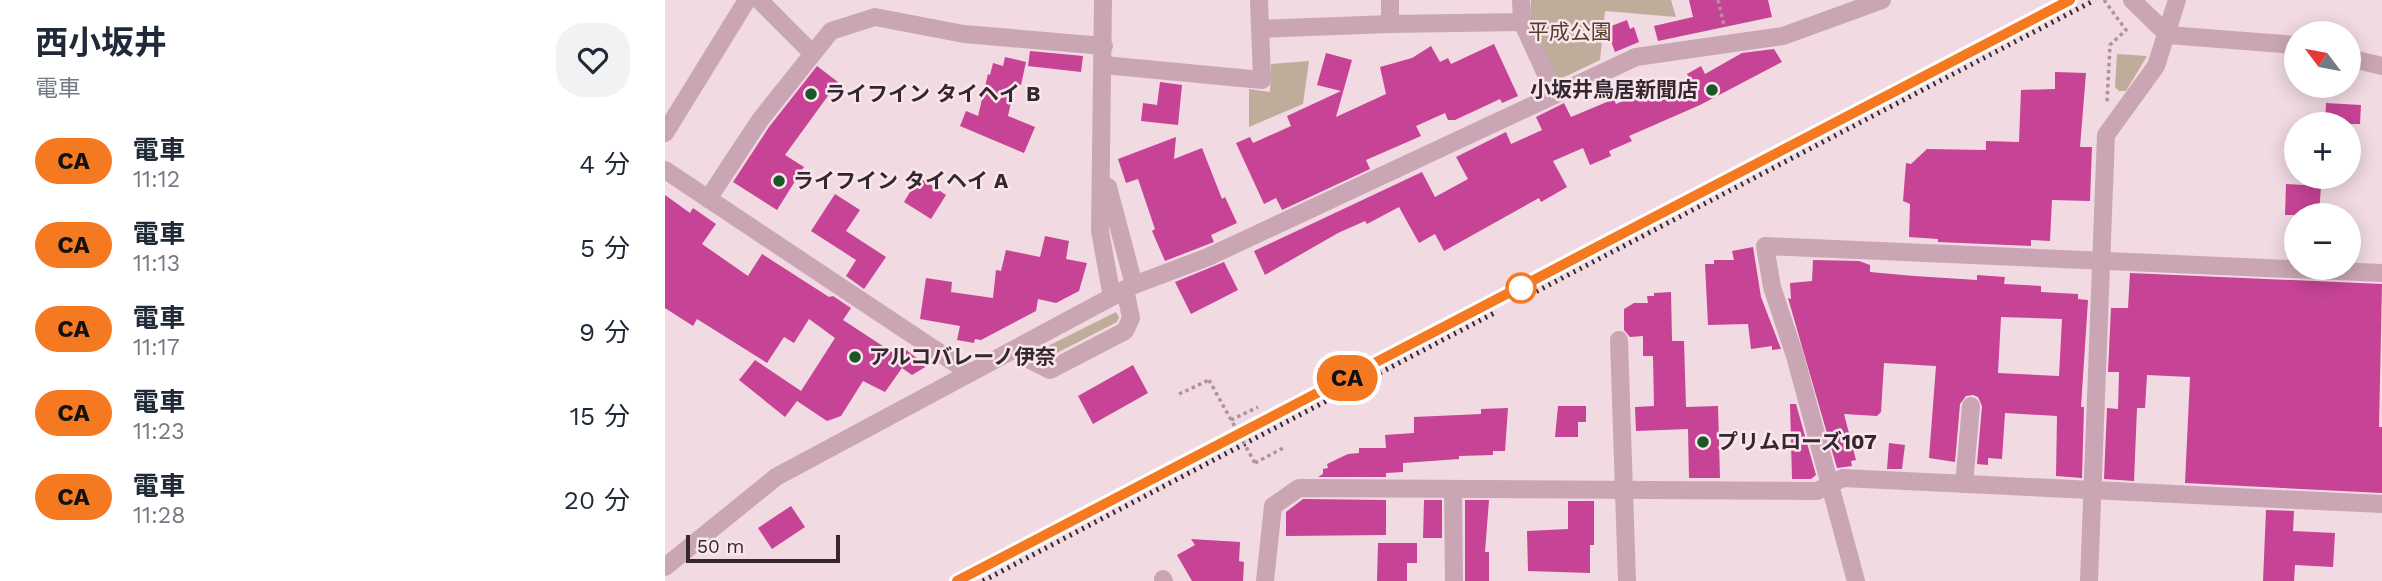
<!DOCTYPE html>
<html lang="ja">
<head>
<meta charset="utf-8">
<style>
	:root { --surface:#fff; --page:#f2f2f3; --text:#1f2937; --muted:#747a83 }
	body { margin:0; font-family:"Work Sans","Noto Sans JP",sans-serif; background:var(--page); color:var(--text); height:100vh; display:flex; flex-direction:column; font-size:26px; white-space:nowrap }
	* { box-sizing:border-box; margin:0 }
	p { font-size:23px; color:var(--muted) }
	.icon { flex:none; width:38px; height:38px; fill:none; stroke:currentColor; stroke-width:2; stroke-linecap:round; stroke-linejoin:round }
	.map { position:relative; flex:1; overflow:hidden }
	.details { display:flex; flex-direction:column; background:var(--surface); width:665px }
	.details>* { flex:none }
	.badge { padding:0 14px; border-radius:23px; font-size:24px; line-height:46px }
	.needle { width:46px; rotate:302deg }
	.buttons { position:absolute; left:1619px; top:21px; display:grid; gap:14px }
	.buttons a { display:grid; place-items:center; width:77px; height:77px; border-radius:50%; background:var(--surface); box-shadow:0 4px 18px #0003; font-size:35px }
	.scale { position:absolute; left:21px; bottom:18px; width:154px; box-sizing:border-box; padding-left:7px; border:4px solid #35272f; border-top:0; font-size:19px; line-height:24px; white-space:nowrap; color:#35272f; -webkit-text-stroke:5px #f9e6ec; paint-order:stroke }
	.map>.badge { position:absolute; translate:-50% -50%; box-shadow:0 0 0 4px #fff }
	.round { display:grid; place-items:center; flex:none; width:74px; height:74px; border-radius:28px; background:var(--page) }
	.head { display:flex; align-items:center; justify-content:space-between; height:119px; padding:0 35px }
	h1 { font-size:33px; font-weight:700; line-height:52px }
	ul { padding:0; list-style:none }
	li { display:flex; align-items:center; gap:21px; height:84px; padding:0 35px }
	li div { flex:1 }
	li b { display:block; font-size:26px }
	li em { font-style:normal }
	li .badge { min-width:77px; font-weight:700; text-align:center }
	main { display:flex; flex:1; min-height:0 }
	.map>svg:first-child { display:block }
	.green { fill:#c0ac9a }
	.building { fill:#c64395; fill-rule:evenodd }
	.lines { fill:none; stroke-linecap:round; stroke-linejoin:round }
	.path { stroke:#b590a0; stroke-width:3.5; stroke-dasharray:3.5 3.5; stroke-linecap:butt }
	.minor { stroke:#caa6b4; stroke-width:18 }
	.rail { stroke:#35272f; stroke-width:5; stroke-dasharray:2 5; stroke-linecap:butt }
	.path-bridge { stroke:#b590a0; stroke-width:3.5; stroke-dasharray:3.5 3.5; stroke-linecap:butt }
	.line-casing { stroke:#fff; stroke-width:16 }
	.line { stroke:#f47921; stroke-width:10 }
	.poi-dot { fill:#1c5728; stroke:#f9e6ec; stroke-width:2.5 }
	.stop-dot { fill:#fff; stroke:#f47921; stroke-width:3.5 }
	.labels { text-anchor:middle; stroke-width:5; stroke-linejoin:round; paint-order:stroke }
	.park-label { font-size:21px; fill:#543f2b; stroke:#f9e6ec }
	.poi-label { font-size:21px; font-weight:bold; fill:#35272f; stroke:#f9e6ec; text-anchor:start }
</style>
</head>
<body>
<main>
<section class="details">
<div class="head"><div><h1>西小坂井</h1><p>電車</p></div><a class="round"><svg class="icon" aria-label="heart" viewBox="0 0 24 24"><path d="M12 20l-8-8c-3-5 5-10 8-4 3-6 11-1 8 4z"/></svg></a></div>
<ul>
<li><span class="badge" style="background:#f47921;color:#111">CA</span><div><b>電車</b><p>11:12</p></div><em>4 分</em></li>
<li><span class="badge" style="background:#f47921;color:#111">CA</span><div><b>電車</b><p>11:13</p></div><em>5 分</em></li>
<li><span class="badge" style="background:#f47921;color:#111">CA</span><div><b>電車</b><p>11:17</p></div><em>9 分</em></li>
<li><span class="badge" style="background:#f47921;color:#111">CA</span><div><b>電車</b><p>11:23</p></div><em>15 分</em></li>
<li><span class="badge" style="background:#f47921;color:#111">CA</span><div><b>電車</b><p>11:28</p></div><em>20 分</em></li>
</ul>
</section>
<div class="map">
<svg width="1717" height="581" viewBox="0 0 1717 581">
	<rect width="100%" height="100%" fill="#f1dae2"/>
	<g class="green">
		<polygon points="866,0 1006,0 1011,17 940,11 935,60 893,80 865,22"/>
		<polygon points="1452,54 1482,56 1461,91 1454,91 1450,87"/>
		<polygon points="644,61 638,104 584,127 584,89 605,92 606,64"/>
		<polygon points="451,312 454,317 452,322 386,356 379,354 381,347"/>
	</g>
	<g class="building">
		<polygon points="1024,0 1103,0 1107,17 993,41 989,26 1028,17"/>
		<polygon points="962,20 965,29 969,27 974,42 950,52 941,28"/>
		<polygon points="829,44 853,96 837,103 835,99 790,120 783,120 780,113 751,126 756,136 701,160 705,169 617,210 611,198 599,204 571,143 585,137 588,143 626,126 622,116 676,91 652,85 661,53 687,60 671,117 721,94 715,67 747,58 766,46 775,62 783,58 786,64"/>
		<polygon points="1109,49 1117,62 1035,105 964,136 967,141 944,151 946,156 925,165 918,148 888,161 902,187 876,202 874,198 779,251 770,234 754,243 734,207 702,224 700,221 673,233 600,275 589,251 757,172 770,197 803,179 791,157 841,132 846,144 877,130 871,117 899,103 906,117 949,99 951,104 978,92 981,98 1025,79 1022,74 1036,66 1040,74 1077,53"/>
		<polygon points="365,51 418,56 416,72 363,66"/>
		<polygon points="340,57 361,62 356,85 350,84 343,116 370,127 359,153 295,126 301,111 313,116 323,74 325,75 328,63 338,66"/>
		<polygon points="152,66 173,82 120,155 139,167 112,210 68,182 104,127"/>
		<polygon points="1390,72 1421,73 1415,147 1427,147 1425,201 1387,200 1385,241 1366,240 1366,246 1273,242 1273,239 1244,237 1245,204 1238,201 1241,163 1246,164 1262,149 1321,150 1321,141 1354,142 1356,90 1390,89"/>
		<polygon points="495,82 517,85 513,125 476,121 478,103 492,105"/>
		<polygon points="1661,103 1696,105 1695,124 1660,124"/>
		<polygon points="511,137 509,159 537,148 557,199 560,197 572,223 546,235 549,242 500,261 487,231 490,229 473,179 461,183 453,159"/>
		<polygon points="254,177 281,195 266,219 239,202"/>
		<polygon points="1621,184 1656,186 1654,215 1620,215"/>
		<polygon points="170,194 195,210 181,231 221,257 199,289 181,276 191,260 146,231"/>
		<polygon points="0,195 25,213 28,208 51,224 37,244 83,276 97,254 164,297 168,296 186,308 178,320 230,354 236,346 262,366 247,375 237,368 220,392 198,381 176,416 162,421 132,401 120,417 74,380 90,360 136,391 170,338 144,319 129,343 119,337 102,363 32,319 28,326 0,308"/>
		<polygon points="380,236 404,241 401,259 422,263 414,291 391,303 373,299 371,311 316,340 310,339 309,343 292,340 295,326 255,319 261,278 287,282 286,292 328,298 331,270 336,271 341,250 375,257"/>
		<polygon points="1088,247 1096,297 1116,349 1107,350 1107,346 1086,349 1083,324 1043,325 1040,264 1049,264 1049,260 1069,260 1067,251"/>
		<path d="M1148 260 1194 261 1205 265V272L1249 276 1312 280V275L1340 277 1339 284 1376 286V292L1413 294V299L1423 300 1416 407H1419L1417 478 1391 476 1392 416 1340 413 1337 459 1323 458V465L1312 464 1317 406 1313 397 1308 395 1301 396 1295 404 1290 462 1264 458 1271 366 1219 363 1216 412 1212 416 1179 414 1191 460 1186 461 1187 466 1172 468 1123 298 1126 299 1125 283 1147 281ZM1336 317 1397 319 1394 376 1333 373Z"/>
		<polygon points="559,262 573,290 526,314 510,282"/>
		<polygon points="1465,273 1717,284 1714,427 1717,427 1717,493 1520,483 1525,377 1482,375 1480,408 1472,408 1469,481 1439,479 1442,408 1453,409 1454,372 1443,372 1446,308 1463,308"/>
		<polygon points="1006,292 1007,341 1019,341 1021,407 1053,406 1055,478 1024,478 1023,429 971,431 970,407 989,406 988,356 978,356 978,336 965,337 959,330 959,309 969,303 983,303 982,296 989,296 989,293"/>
		<polygon points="468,365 483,393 428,424 413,396"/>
		<polygon points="1125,404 1131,404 1151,475 1146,479 1127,479"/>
		<polygon points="893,406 921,406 921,422 913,422 913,437 890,437"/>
		<polygon points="843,408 840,451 828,451 828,455 794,456 794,459 738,463 738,472 721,473 721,477 653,477 658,474 658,469 663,468 662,464 683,454 694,453 694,448 721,448 720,435 749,433 749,417 816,414 816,409"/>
		<polygon points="1224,443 1240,445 1237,469 1222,469"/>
		<polygon points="638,499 721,500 721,535 621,536 621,512"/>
		<polygon points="759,500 777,500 777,538 758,538"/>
		<polygon points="800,500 824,500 820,552 824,552 824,581 800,581"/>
		<polygon points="903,501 929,501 929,545 925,545 925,573 863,571 862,531 903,529"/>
		<polygon points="126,506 140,527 107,549 93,528"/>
		<polygon points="1601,510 1629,511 1628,531 1670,533 1668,567 1630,565 1629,581 1598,581"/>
		<polygon points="526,539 575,542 574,561 579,562 578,581 527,581 512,555 530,545"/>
		<polygon points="713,543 752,543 752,563 742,563 742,581 712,581"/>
	</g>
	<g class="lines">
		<g class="path">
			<polyline points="1053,0 1059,25"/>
			<polyline points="1439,0 1461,30 1445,45 1442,102"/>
			<polyline points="514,394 544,380"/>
			<polyline points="566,420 593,407"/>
			<polyline points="590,463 620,447"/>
		</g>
		<g class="minor">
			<polyline points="94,0 147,53"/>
			<polyline points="438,0 435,231 447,297"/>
			<polyline points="725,0 725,24"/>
			<polyline points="1467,0 1503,35 1631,45"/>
			<polyline points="857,22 890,94"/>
			<polyline points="595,29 725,24 857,22 856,0"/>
			<polyline points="1684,58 1717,66"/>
			<polyline points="439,65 597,80 594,0"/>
			<polyline points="0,133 82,0"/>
			<polyline points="0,170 305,373"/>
			<polyline points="443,187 469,285"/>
			<polyline points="43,199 95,120 166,31 210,17 299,34 439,46"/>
			<polyline points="954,340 962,581"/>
			<polyline points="358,345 367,361 385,370 460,331 466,318 460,289"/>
			<polyline points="1299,484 1306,406"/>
			<polyline points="788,489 789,581"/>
			<polyline points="0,567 111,477 469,285 543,257 971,57 1118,36 1217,0"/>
			<polyline points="498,579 499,581"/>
			<polyline points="600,581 608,506 634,488 1152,491 1178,478 1717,504"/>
			<polyline points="1191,581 1130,356 1107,287 1100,246 1717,273"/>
			<polyline points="1424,581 1441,135 1491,66 1512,0"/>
		</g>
		<g class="rail">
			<polyline points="859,298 1430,0"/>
			<polyline points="292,581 1405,0"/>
			<polyline points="318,581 831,312"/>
		</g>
		<polyline class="path-bridge" points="544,380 590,463"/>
	</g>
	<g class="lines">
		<g class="line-casing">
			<polyline id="line" points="292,581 1405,0"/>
		</g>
		<use href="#line" class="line"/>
	</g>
	<g class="poi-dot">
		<circle cx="1047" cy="90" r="7"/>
		<circle cx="146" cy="94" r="7"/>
		<circle cx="114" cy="181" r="7"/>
		<circle cx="190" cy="357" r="7"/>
		<circle cx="1038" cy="442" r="7"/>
	</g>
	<circle class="stop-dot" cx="856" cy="288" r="14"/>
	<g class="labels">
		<g class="park-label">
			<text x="905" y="39">平成公園</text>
		</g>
		<g class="poi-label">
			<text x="1033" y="97" text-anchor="end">小坂井鳥居新聞店</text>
			<text x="160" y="101">ライフイン タイヘイ B</text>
			<text x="128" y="188">ライフイン タイヘイ A</text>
			<text x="204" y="364">アルコバレーノ伊奈</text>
			<text x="1052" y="449">プリムローズ107</text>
		</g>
	</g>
</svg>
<div class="buttons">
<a><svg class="needle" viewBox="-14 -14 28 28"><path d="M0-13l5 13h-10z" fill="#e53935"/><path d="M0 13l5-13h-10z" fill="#747a83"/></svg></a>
<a>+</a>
<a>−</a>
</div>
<div class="scale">50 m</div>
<b class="badge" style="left:682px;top:378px;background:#f47921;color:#111">CA</b>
</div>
</main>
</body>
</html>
